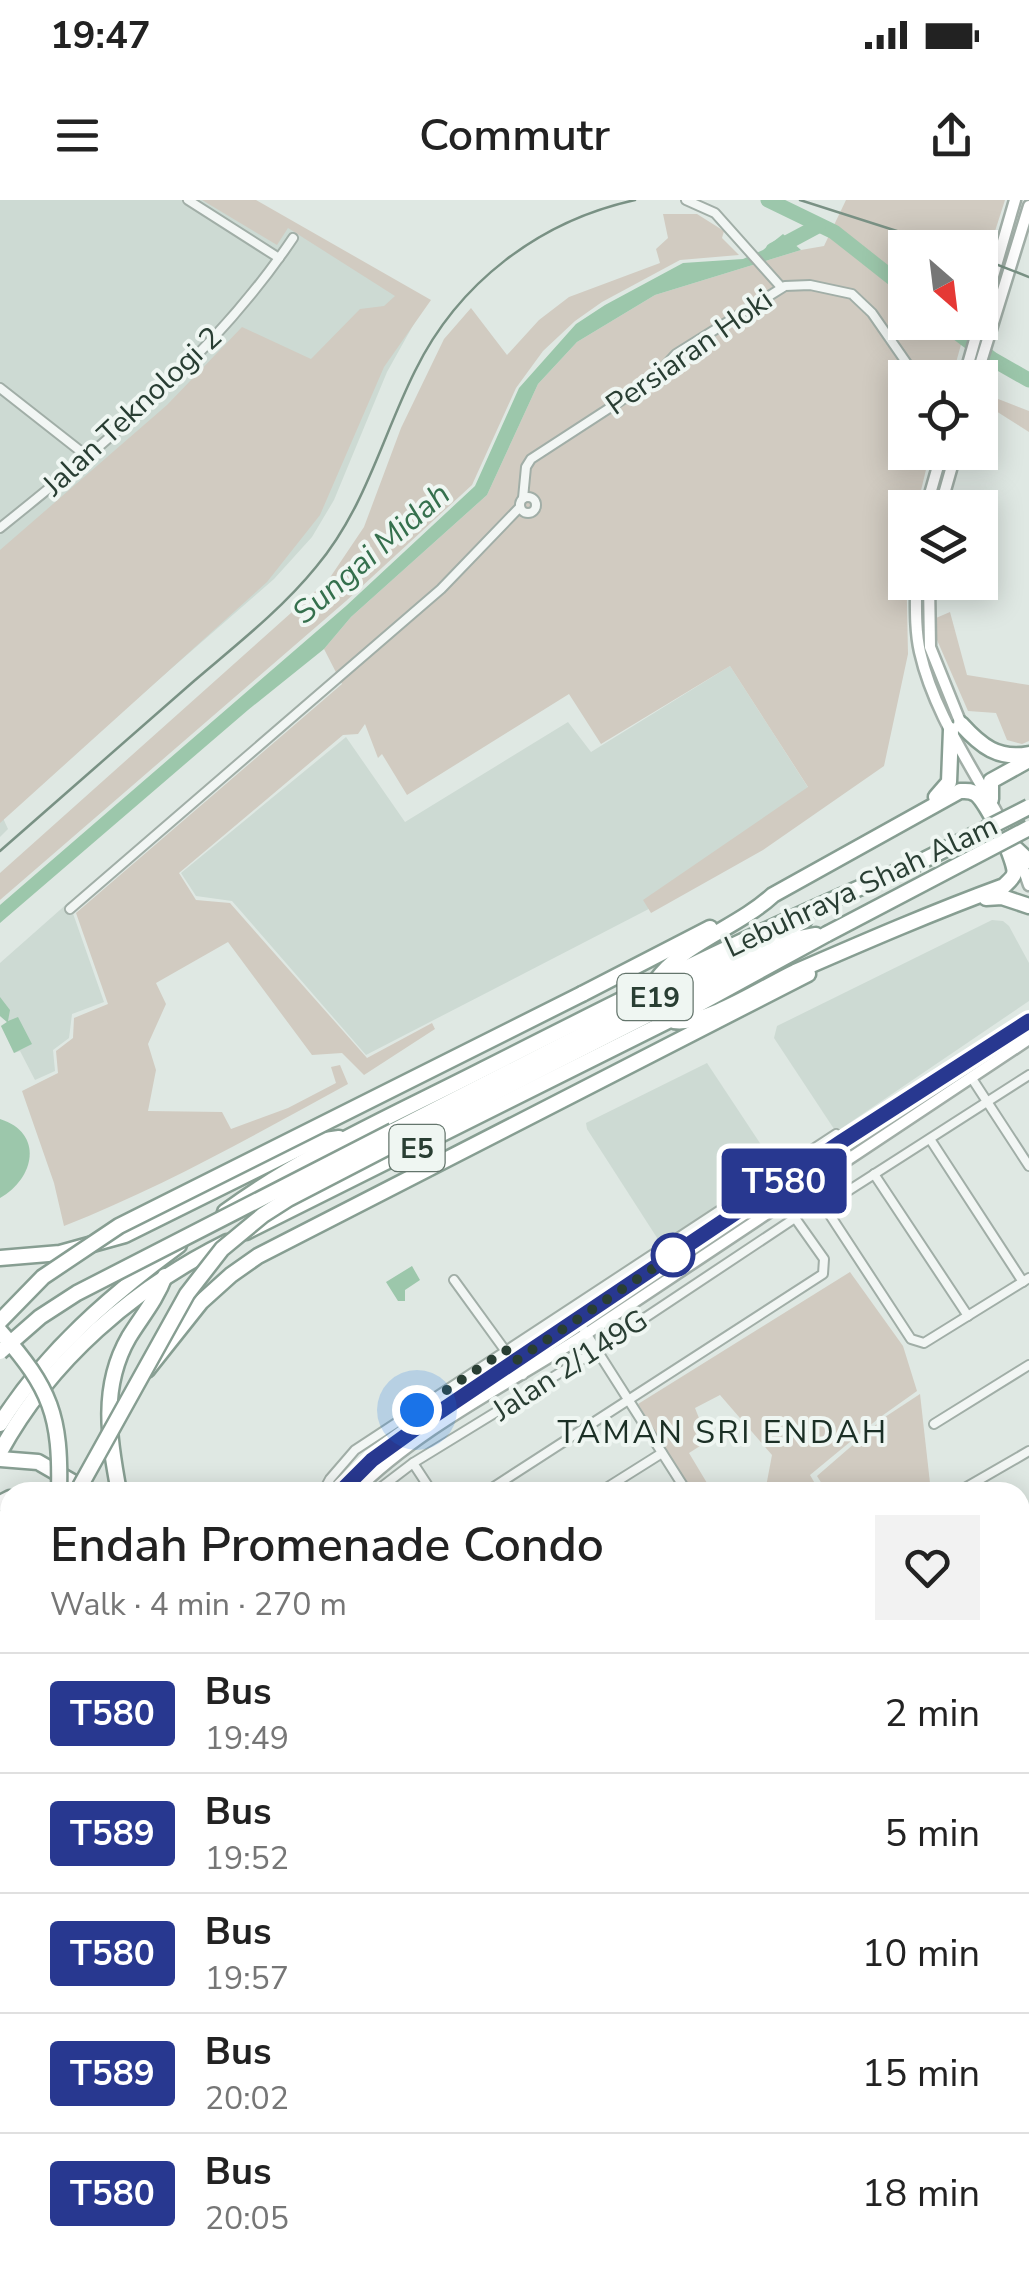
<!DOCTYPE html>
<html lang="en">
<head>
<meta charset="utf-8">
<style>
	:root { --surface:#fff; --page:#f2f2f2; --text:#222; --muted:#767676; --line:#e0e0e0 }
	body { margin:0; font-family:"Nunito Sans",sans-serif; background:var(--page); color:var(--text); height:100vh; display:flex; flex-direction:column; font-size:38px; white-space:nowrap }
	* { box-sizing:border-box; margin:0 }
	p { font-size:32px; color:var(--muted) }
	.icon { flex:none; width:55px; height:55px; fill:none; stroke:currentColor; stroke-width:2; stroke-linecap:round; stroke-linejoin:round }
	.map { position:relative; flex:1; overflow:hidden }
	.details { position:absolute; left:0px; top:1282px; width:1030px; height:792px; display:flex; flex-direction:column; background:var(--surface); border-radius:30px 30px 0 0; box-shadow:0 5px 25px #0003 }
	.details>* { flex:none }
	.badge { padding:0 20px; border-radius:8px; font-size:35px; line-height:65px }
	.needle { width:65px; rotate:152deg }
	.tools { position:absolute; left:888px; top:30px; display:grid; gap:20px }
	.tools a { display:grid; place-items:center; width:110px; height:110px; border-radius:0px; background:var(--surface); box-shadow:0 5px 25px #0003; font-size:50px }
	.you { position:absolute; width:50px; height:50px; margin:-25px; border:8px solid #fff; border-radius:50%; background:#1a73e8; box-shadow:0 0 0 15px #1a73e833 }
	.map>.badge { position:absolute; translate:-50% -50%; box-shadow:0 0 0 5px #fff }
	.round { display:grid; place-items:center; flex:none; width:105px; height:105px; border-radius:0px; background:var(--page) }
	.overview { display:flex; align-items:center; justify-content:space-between; height:170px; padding:0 50px }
	h1 { font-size:48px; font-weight:600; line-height:75px }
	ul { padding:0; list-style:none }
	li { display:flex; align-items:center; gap:30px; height:120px; padding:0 50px; border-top:2px solid var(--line) }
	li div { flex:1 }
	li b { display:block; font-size:38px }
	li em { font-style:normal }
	li .badge { min-width:110px; font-weight:700; text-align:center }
	.status { display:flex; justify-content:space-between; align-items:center; height:70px; padding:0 50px; background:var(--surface); direction:ltr }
	.status svg { height:28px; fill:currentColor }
	header { display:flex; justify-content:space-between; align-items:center; height:130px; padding:0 50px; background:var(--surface); font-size:45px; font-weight:600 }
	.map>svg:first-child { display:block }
	.built { fill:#cddad3 }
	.green { fill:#d1cbc1 }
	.water { fill:#9cc7ab }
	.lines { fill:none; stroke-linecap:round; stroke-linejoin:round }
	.river { stroke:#9cc7ab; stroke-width:15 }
	.street-casing { stroke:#a1aea7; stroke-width:12 }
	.secondary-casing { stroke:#a1aea7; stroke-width:15 }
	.highway-casing { stroke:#879e92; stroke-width:19 }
	.street { stroke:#f2f6f4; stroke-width:8 }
	.secondary { stroke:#fff; stroke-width:10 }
	.highway { stroke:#fff; stroke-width:14 }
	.tram { stroke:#799184; stroke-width:2.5 }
	.highway-bridge-casing { stroke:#879e92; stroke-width:19; stroke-linecap:butt }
	.highway-bridge { stroke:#fff; stroke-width:14 }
	.line-casing { stroke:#fff; stroke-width:22 }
	.line { stroke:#283890; stroke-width:15 }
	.walk { stroke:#293e33; stroke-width:10; stroke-dasharray:0 18 }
	.stop-dot { fill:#fff; stroke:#283890; stroke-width:5 }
	.labels { text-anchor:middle; stroke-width:8; stroke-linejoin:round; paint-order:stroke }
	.shield { fill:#eff6f2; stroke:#64756c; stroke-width:2.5 }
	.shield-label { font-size:28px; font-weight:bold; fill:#293e33 }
	.street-label { font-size:30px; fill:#293e33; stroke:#eff6f2 }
	.water-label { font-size:32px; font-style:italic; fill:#35704d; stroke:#eff6f2 }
	.neighbourhood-label { font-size:32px; letter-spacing:2.5px; fill:#1b2f25; stroke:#eff6f2 }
</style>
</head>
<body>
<div class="status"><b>19:47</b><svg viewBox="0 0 49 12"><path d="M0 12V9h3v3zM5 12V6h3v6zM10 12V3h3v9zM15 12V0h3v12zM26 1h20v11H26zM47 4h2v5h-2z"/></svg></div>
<header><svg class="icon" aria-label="menu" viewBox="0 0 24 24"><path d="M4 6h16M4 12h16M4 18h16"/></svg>Commutr<svg class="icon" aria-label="share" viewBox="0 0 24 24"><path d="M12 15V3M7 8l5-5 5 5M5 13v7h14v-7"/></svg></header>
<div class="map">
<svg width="1029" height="2073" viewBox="0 0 1029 2073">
	<rect width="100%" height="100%" fill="#dfe8e3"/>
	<g class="built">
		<polygon points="0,0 247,0 425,104 387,172 334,300 312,337 274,379 2,616 8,629 0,637"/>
		<polygon points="730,466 818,603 670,698 366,855 232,701 196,696 181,673 346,537 405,622 568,522 591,552"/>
		<polygon points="69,702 104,802 72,814 69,838 53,850 55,871 35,880 20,851 14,853 1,826 7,822 0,816 0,763"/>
		<polygon points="992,720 1003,721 1009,726 1029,763 1029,801 836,932 774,838 777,826"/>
		<polygon points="707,863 777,969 661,1044 587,929 586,923"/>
	</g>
	<g class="green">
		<polygon points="202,0 256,0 431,100 384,167 320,315 267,382 0,623 0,350 167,205 242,127 311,159 360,109 384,106 395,96 288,28 277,45"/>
		<path d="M846 0H1005L980 78V48H905V122L967 123 952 177 905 178V252L930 253 917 307 905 308 908 454 884 566 763 650 651 713 643 700 808 587 730 466 601 544 569 494 407 595 382 554 378 558 365 524 358 534 343 535 179 673 196 700 230 703 367 858 432 823 435 829 364 875 342 853 312 855 228 742 156 783 166 804 148 844 156 870 148 911 222 912 231 929 288 908 336 883 331 867 340 865 348 884C255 935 163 987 64 1026L54 983 22 891 58 873 56 851 73 838 74 818 108 804 76 713 342 484 324 449 351 417 487 295 538 184 577 142 655 95 801 50 824 46Z"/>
		<polygon points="663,14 697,14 724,31 722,38 739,55 680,60 602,102 575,121 543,151 516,188 472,285 346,401 0,700 0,673 329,379 364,327 401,228 444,139 471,108 507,155 539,120 569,97 660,63 656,49 668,38"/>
		<polygon points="988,195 1029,211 1029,232 988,206"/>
		<polygon points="950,412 967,475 1029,485 1029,541 1022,544 1007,540 996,513 968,511 937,440 936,418"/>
		<polygon points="850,1072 903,1146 917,1191 879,1218 810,1275 820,1292 765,1292 772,1255 720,1195 695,1208 708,1241 689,1253 707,1283 693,1292 638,1204"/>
		<polygon points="920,1194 931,1292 827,1292 817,1276 885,1217"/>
	</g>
	<g class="water">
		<polygon points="783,34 801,50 655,95 577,142 538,184 487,295 351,417 324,449 248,510 0,723 0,705 346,406 475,286 519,188 576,124 605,105 683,63 743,59 763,50"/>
		<polygon points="0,797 10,810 8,821 18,817 32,844 14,853 1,826 7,822 0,816"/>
		<path d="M0 919C44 933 35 978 0 998Z"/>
		<polygon points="412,1066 420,1080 405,1090 405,1101 398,1101 386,1082"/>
	</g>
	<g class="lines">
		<g class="river">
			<polyline points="768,0 834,32 905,88"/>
			<polyline points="773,50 818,26"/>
			<polyline points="943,122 992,159 1029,180"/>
		</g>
		<g class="street-casing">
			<g id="street">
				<polyline points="188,0 279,58"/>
				<polyline points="686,0 715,13 781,87"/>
				<polyline points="0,188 88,257"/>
				<circle cx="528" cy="305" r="8"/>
				<polyline points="523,298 526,267 531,259 651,181 676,154 785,86 810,85 852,94 872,113 917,178"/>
				<path d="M0 328C108 241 215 154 293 38"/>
				<polyline points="70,709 441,389 520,307"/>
				<polyline points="1029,875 837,998 828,1012 911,1139 924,1143 1029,1078"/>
				<polyline points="971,877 1029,966"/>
				<polyline points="930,939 1023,1082"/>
				<polyline points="874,974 968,1116"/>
				<polyline points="454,1080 523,1175"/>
				<polyline points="577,1119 687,1292"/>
				<polyline points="934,1224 1029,1165"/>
				<polyline points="413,1263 432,1292"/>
				<polyline points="323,1292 330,1279 355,1250 836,934"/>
				<polyline points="375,1292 413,1263 589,1155 795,1018 824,1059 823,1074 486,1292"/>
				<polyline points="600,1292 662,1253"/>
				<polyline points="958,1292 1029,1251"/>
				<polyline points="1020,1343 1029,1338"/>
				<polyline points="1020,1430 1029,1424"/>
				<polyline points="1020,1515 1029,1509"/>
				<polyline points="1020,1601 1029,1595"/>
				<polyline points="0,1675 10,1678"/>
				<polyline points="0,1696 10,1699"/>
				<polyline points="1020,1701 1029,1696"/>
				<polyline points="0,1752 10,1754"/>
				<polyline points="1020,1804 1029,1798"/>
				<polyline points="1020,1833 1029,1848"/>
				<polyline points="1020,1904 1029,1897"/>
				<polyline points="1020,2020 1029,2012"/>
				<polyline points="95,2065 110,2073"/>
				<polyline points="468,2065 473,2073"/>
				<polyline points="690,2065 694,2073"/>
				<polyline points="814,2065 821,2073"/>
				<polyline points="11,2073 15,2065"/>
				<polyline points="44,2073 48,2065"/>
				<polyline points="182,2073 186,2065"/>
				<polyline points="523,2073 536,2065"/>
				<polyline points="627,2073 639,2065"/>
				<polyline points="952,2073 964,2065"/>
			</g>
		</g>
		<g class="secondary-casing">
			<g id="secondary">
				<polyline points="980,121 1015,0"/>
				<polyline points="964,178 980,122"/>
				<polyline points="976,178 1029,6"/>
				<polyline points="926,308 942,252"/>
				<polyline points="940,308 956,252"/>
				<path d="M916 382C916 406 915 430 920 452 939 536 1003 603 1029 685"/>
				<polyline points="929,382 930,447 961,524"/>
				<polyline points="340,1292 372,1260 426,1221 841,942 1029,821"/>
				<path d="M355 1292C418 1228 511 1183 586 1134 734 1036 881 936 1029 839"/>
				<polyline points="0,2060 10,2042"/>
				<polyline points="243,2065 255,2073"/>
				<polyline points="743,2065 748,2073"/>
			</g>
		</g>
		<g class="highway-casing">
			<g id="highway">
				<path d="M961 524C981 546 998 560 1029 554"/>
				<polyline points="936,597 949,582 951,530"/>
				<polyline points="991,599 991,581 1029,560"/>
				<polyline points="1016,649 1029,661"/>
				<polyline points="986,698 1002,697 1029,706"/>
				<path d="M655 782C681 744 737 728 773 695L960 591C967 591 970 590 976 594 986 601 1018 663 1014 674 1013 678 1007 683 1004 686 933 712 864 742 795 772 765 786 705 826 674 821"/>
				<polyline points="582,794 710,728"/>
				<polyline points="393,931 804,721"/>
				<polyline points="394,944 800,738 816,735"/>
				<path d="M225 1012C304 954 396 914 484 869 626 797 768 725 916 664"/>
				<polyline points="246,1032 670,820 827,734"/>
				<polyline points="0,1058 60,1053 125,1035 312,942 339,938"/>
				<polyline points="147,1170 201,1102 231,1075 258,1056 808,774"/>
				<path d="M0 1224C46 1151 110 1096 179 1045"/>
				<path d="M0 1252C50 1160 134 1088 227 1042"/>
				<polyline points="0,1259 38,1262 90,1292"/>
				<polyline points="31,1292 42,1292"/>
				<path d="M119 1292C109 1239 100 1187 129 1137 142 1116 156 1100 165 1076"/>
				<polyline points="0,1303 10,1298"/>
				<polyline points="0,1449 10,1428"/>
				<polyline points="0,1466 10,1479"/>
				<polyline points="0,1500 10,1514"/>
				<polyline points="0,1567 10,1576"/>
				<polyline points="0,1594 10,1606"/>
				<polyline points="0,1628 10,1631"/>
				<polyline points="0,1656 10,1658"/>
				<polyline points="362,2065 367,2073"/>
				<polyline points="387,2065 393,2073"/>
			</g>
		</g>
		<use href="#street" class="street"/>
		<use href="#secondary" class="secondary"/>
		<use href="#highway" class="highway"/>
		<g class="tram">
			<polyline points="800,0 950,48"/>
			<polyline points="980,58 1029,77"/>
			<path d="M0 651C65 594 129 538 194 481 236 445 281 410 316 367 365 309 382 237 415 171 458 83 539 21 635 0"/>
		</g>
		<g class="highway-bridge-casing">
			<g id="highway-bridge">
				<polyline points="916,664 1029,607"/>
				<polyline points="827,734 1029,628"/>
				<polyline points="0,1121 43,1077 119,1026 582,794"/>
				<path d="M0 1131C51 1189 61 1216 59 1292"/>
				<polyline points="0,1152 40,1117 77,1093 393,931"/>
				<polyline points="77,1292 187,1094 222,1049 263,1015 288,999 394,944"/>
			</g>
		</g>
		<use href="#highway-bridge" class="highway-bridge"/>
	</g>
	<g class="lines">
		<g class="line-casing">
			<polyline id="line" points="340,1292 372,1260 426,1221 841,942 1029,821"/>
		</g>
		<use href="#line" class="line"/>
		<polyline class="walk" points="417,1210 506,1150 514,1162 676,1053 673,1055"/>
	</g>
	<circle class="stop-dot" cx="673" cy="1055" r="20"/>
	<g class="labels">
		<g class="shield">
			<rect x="617.5" y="774" width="75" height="46" rx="8"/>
			<rect x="389.5" y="925" width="55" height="46" rx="8"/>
		</g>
		<g class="shield-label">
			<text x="655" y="807">E19</text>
			<text x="417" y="958">E5</text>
		</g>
		<g class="street-label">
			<text transform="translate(689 152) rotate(-35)" y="10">Persiaran Hoki</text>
			<text transform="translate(132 211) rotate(-43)" y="10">Jalan Teknologi 2</text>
			<text transform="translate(861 686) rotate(-25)" y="10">Lebuhraya Shah Alam</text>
			<text transform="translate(570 1165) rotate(-33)" y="10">Jalan 2/149G</text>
		</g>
		<g class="water-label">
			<text transform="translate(371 353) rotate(-41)" y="11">Sungai Midah</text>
		</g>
		<g class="neighbourhood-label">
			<text x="723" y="1243">TAMAN SRI ENDAH</text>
		</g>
	</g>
</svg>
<div class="tools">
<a><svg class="needle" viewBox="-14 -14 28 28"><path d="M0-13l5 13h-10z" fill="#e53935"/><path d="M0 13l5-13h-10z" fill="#767676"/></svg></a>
<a><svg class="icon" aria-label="locate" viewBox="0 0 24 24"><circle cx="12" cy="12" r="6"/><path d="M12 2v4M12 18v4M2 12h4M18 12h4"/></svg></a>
<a><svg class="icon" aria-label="layers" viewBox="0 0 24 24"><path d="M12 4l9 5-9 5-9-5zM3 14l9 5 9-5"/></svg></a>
</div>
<div class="you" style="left:417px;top:1210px"></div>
<b class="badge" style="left:784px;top:981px;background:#283890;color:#fff">T580</b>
<section class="details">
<div class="overview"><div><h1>Endah Promenade Condo</h1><p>Walk · 4 min · 270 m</p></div><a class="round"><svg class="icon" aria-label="heart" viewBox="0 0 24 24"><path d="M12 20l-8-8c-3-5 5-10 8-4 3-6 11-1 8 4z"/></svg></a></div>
<ul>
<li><span class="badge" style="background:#283890;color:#fff">T580</span><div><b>Bus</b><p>19:49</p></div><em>2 min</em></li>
<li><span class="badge" style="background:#283890;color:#fff">T589</span><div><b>Bus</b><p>19:52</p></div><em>5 min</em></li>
<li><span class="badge" style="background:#283890;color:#fff">T580</span><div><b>Bus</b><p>19:57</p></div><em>10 min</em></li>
<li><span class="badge" style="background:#283890;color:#fff">T589</span><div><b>Bus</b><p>20:02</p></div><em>15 min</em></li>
<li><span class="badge" style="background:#283890;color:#fff">T580</span><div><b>Bus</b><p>20:05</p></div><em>18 min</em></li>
</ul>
</section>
</div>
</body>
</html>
